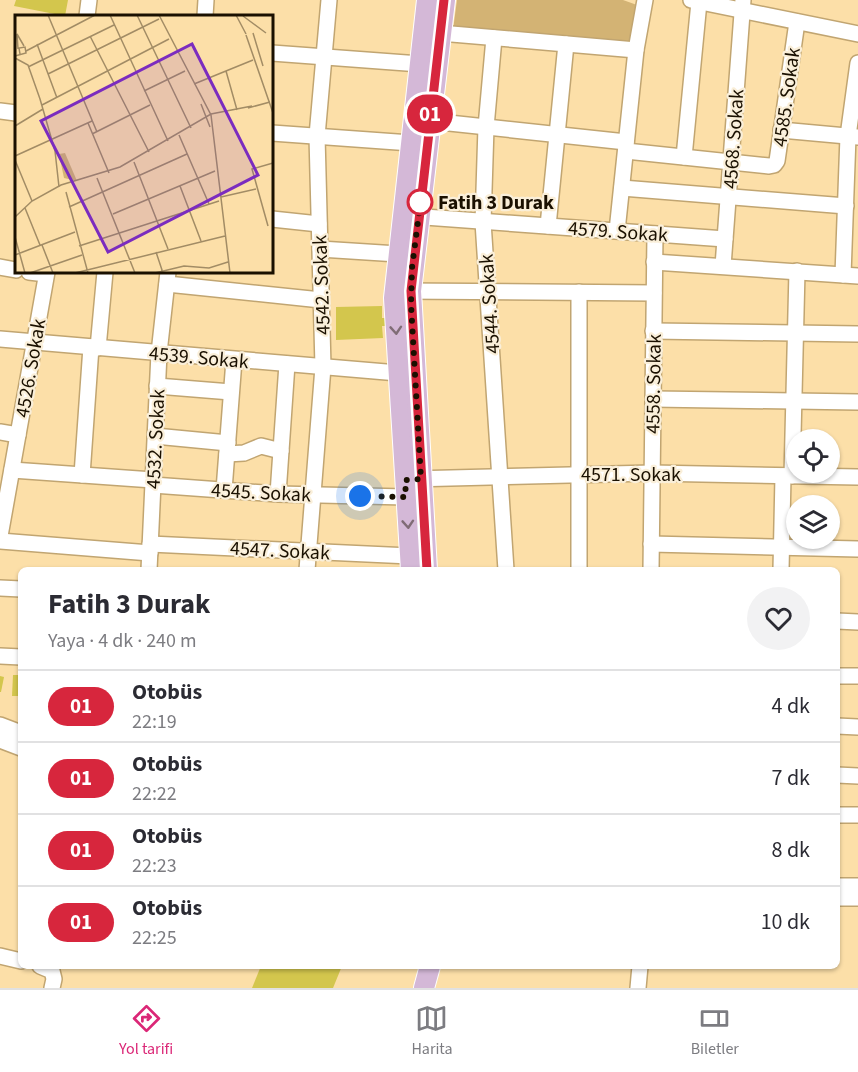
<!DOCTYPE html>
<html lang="tr">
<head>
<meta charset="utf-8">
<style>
	:root { --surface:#fff; --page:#f2f2f3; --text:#2b2b33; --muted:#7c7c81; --line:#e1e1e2; --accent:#db2777 }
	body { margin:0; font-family:"Source Sans 3",sans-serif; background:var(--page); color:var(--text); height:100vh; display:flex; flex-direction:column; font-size:22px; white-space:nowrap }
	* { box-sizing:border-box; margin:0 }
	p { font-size:20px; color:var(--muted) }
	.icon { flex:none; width:33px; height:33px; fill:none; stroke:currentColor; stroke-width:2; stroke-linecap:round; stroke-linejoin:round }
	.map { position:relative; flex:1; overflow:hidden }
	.panel { position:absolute; left:18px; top:567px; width:822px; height:402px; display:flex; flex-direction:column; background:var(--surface); border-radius:9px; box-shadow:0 2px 4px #0004 }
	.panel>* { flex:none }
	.badge { padding:0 12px; border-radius:20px; font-size:21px; line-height:39px }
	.fabs { position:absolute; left:786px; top:429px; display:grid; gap:12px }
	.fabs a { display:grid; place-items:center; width:54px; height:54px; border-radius:50%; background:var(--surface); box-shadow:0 2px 4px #0004; font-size:30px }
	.you { position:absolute; width:30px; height:30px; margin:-15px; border:4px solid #fff; border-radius:50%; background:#1a73e8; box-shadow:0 0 0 9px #1a73e833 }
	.map>.badge { position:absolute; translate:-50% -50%; box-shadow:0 0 0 3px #fff }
	.round { display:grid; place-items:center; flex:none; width:63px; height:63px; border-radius:32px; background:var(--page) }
	.overview { display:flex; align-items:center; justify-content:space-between; height:102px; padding:0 30px }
	h1 { font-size:28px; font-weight:700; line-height:45px }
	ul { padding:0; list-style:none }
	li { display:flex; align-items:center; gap:18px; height:72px; padding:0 30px; border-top:2px solid var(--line) }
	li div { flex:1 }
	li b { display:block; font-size:22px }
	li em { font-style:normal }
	li .badge { min-width:66px; font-weight:700; text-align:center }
	.menu { display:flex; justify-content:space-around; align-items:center; height:84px; border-top:2px solid var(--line); background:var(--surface); font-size:16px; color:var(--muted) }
	.menu a { display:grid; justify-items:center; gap:3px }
	.menu .on { color:var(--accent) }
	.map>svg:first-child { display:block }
	.green { fill:#d3b374 }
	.building { fill:#d3c64d }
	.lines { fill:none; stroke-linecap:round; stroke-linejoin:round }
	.minor-casing { stroke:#c1a571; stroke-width:18 }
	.major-casing { stroke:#fff; stroke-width:22 }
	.minor { stroke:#fff; stroke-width:15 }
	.major { stroke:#d4b8d7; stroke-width:20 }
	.oneway { stroke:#806c76 }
	.line-casing { stroke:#fff; stroke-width:14 }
	.line { stroke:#d7263d; stroke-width:9 }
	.walk { stroke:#1a1000; stroke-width:6; stroke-dasharray:0 10.8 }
	.stop-dot { fill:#fff; stroke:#d7263d; stroke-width:3 }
	.labels { text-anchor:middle; stroke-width:4.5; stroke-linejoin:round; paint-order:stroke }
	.street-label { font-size:20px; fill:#1a1000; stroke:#faefd9 }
	.stop-label { font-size:20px; font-weight:bold; fill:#1a1000; stroke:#faefd9; text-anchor:start }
	.inset-road { fill:none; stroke:#a28c65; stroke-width:1.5 }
	.view { fill:#7b2cbf; fill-opacity:0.15; stroke:#7b2cbf; stroke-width:3 }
	.inset-edge { fill:none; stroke:#1a1000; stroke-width:3 }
</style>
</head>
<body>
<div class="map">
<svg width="858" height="988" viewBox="0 0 858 988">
	<rect width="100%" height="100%" fill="#fcdfa8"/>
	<polygon class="green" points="457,0 623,0 637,5 631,41 453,30"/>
	<g class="building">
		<polygon points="16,0 68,0 65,16 14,6"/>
		<polygon points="382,306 382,318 385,318 385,326 382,326 383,338 336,340 336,307"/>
		<polygon points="13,675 21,675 21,696 12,696"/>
		<polygon points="0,676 4,677 1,692 0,692"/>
		<polygon points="261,966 342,966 333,988 252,988"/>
	</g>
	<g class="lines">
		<g class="minor-casing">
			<g id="minor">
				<polyline points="691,0 858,34"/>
				<polyline points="87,16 89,0"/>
				<polyline points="205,16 206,0"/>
				<polyline points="440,33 636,50"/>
				<polyline points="494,38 486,127 483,222 506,570"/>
				<polyline points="272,53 420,64"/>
				<polyline points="0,111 16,113"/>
				<polyline points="421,120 626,142"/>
				<polyline points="781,130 858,137"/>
				<polyline points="272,133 411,143"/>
				<polyline points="626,151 769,166 774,165 777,161 797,22"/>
				<polyline points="684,157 699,2"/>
				<polyline points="622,188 846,206"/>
				<polyline points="411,216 725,239"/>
				<polyline points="272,219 319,224"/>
				<polyline points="548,226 566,44"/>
				<polyline points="617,231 636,50 645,0"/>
				<polyline points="320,249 398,254"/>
				<polyline points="654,262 858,276"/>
				<polyline points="723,266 743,0"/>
				<polyline points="0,267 16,270"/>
				<polyline points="29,272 46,274"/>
				<polyline points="843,275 848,136 858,63"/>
				<polyline points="167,284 321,300"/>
				<polyline points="402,291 654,293"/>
				<polyline points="579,292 579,570"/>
				<polyline points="653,331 858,334"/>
				<polyline points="0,339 398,373"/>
				<polyline points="98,348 105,272"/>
				<polyline points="157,386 231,392"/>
				<polyline points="653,399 858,402"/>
				<polyline points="0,432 18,435"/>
				<polyline points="155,436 228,443"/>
				<polyline points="227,454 244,453 261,446 281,451"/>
				<polyline points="12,470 153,480"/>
				<polyline points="82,475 91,347"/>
				<polyline points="792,476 797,271"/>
				<polyline points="411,479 652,473 858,477"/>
				<polyline points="153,485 278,494 406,497"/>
				<polyline points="224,490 234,360"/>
				<polyline points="278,494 287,364"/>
				<polyline points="0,536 47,272"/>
				<polyline points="0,541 150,553"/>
				<polyline points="150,544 410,556"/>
				<polyline points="651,544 858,549"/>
				<polyline points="149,570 159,353 168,272"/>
				<polyline points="307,570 323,367 317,136 329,0"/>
				<polyline points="651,570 655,234"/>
				<polyline points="781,570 783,476"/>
				<polyline points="0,588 21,589"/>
				<polyline points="837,621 858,622"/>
				<polyline points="0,656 21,657"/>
				<polyline points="837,676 858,676"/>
				<polyline points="0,725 21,733"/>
				<polyline points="837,726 858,727"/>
				<polyline points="0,740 21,748"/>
				<polyline points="837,775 858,776"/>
				<polyline points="837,815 858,815"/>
				<polyline points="837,886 858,886"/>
				<polyline points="837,898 858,898"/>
				<polyline points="0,956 21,961"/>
				<polyline points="40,966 52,971 54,979 52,988"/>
				<polyline points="638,988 640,966"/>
			</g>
		</g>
		<g class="major-casing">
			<g id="major">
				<polyline points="411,570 394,298 427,0"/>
				<polyline points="427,570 411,291 445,0"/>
				<polyline points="424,988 430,966"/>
			</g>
		</g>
		<use href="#minor" class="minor"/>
		<use href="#major" class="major"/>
	</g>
	<defs><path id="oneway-chevron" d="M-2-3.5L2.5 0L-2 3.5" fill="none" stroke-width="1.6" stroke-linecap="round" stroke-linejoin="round" transform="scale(1.5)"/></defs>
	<g class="oneway">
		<use href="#oneway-chevron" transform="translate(396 330) rotate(86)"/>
		<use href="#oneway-chevron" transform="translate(408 524) rotate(86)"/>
	</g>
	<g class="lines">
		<g class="line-casing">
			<polyline id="line" points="427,570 411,291 444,0"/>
		</g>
		<use href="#line" class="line"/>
		<polyline class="walk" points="360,496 406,497 405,480 421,479 411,304 412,268 421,198 420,202"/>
	</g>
	<circle class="stop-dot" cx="420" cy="202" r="12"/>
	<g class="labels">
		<g class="street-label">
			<text transform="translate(786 97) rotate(-82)" y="7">4585. Sokak</text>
			<text transform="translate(733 139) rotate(-86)" y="7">4568. Sokak</text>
			<text transform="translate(618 231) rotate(4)" y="7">4579. Sokak</text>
			<text transform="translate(321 285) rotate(-92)" y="7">4542. Sokak</text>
			<text transform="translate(489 304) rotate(-94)" y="7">4544. Sokak</text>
			<text transform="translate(199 357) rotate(5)" y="7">4539. Sokak</text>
			<text transform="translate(30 368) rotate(-80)" y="7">4526. Sokak</text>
			<text transform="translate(653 384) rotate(-89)" y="7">4558. Sokak</text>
			<text transform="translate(155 439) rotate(-87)" y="7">4532. Sokak</text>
			<text x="631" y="481">4571. Sokak</text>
			<text transform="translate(261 492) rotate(3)" y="7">4545. Sokak</text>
			<text transform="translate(280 550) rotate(3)" y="7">4547. Sokak</text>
		</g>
		<g class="stop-label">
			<text x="438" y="209">Fatih 3 Durak</text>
		</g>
	</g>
	<g transform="translate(15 15)">
		<rect width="258" height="258" fill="#fcdfa8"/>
		<path d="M50 138 62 166 49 163 44 139Z" fill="#d3b374"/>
		<path class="inset-road" d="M33 0 82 117M95 0 153 126M122 0 176 113M144 0 196 100 215 258M221 0 231 19M228 1 251 18M238 18 248 51M231 20 258 98M75 21 134 137M22 29 42 83M3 34 2 19 9 31M11 36 80 0M0 41 11 38 10 32 4 33 5 39M0 43 13 50 25 84 40 136 44 172M13 52 99 10M211 56 222 95M33 59 144 4M179 69 238 45M129 76 170 56M186 89 195 112M27 90 154 24M233 93 255 87M73 108 94 158M0 111 28 94M77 119 135 90M164 120 194 189M0 141 77 106M0 145 17 186M119 147 153 234M82 163 120 258M165 171 186 226M51 177 73 258M206 182 241 174M54 192 172 139M10 193 25 230M98 199 200 156M0 202 17 186 46 170 105 152 196 99 237 91M253 211 237 154 258 148M0 222 10 258M27 230 38 258M64 231 204 186M141 237 148 258M0 240 60 217M15 258 67 240M60 258 210 221M140 258 169 251 194 253 213 247"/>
		<path class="view" d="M177 29 243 160 93 237 26 106Z"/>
		<rect width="258" height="258" class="inset-edge"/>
	</g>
</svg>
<div class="fabs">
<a><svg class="icon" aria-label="locate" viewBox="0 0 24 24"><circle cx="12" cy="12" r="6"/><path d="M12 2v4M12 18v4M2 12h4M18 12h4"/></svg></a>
<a><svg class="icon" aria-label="layers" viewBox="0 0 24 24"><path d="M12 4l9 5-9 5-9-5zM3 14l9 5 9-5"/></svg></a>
</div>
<div class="you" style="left:360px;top:496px"></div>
<b class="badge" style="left:430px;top:114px;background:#d7263d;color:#fff">01</b>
<section class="panel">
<div class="overview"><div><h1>Fatih 3 Durak</h1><p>Yaya · 4 dk · 240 m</p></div><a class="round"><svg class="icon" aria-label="heart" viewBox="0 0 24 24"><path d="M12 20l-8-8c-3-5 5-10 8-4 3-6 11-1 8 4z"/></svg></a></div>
<ul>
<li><span class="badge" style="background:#d7263d;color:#fff">01</span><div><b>Otobüs</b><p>22:19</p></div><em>4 dk</em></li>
<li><span class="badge" style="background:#d7263d;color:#fff">01</span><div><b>Otobüs</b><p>22:22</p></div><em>7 dk</em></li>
<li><span class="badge" style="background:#d7263d;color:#fff">01</span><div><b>Otobüs</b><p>22:23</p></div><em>8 dk</em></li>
<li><span class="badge" style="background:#d7263d;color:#fff">01</span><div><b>Otobüs</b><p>22:25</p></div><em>10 dk</em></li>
</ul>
</section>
</div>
<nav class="menu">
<a class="on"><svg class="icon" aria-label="directions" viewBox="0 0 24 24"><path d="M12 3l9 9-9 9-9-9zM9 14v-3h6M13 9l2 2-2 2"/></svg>Yol tarifi</a>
<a><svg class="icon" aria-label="map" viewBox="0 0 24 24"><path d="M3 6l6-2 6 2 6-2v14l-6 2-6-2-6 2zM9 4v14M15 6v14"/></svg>Harita</a>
<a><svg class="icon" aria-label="tickets" viewBox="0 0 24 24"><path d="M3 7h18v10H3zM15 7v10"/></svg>Biletler</a>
</nav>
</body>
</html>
